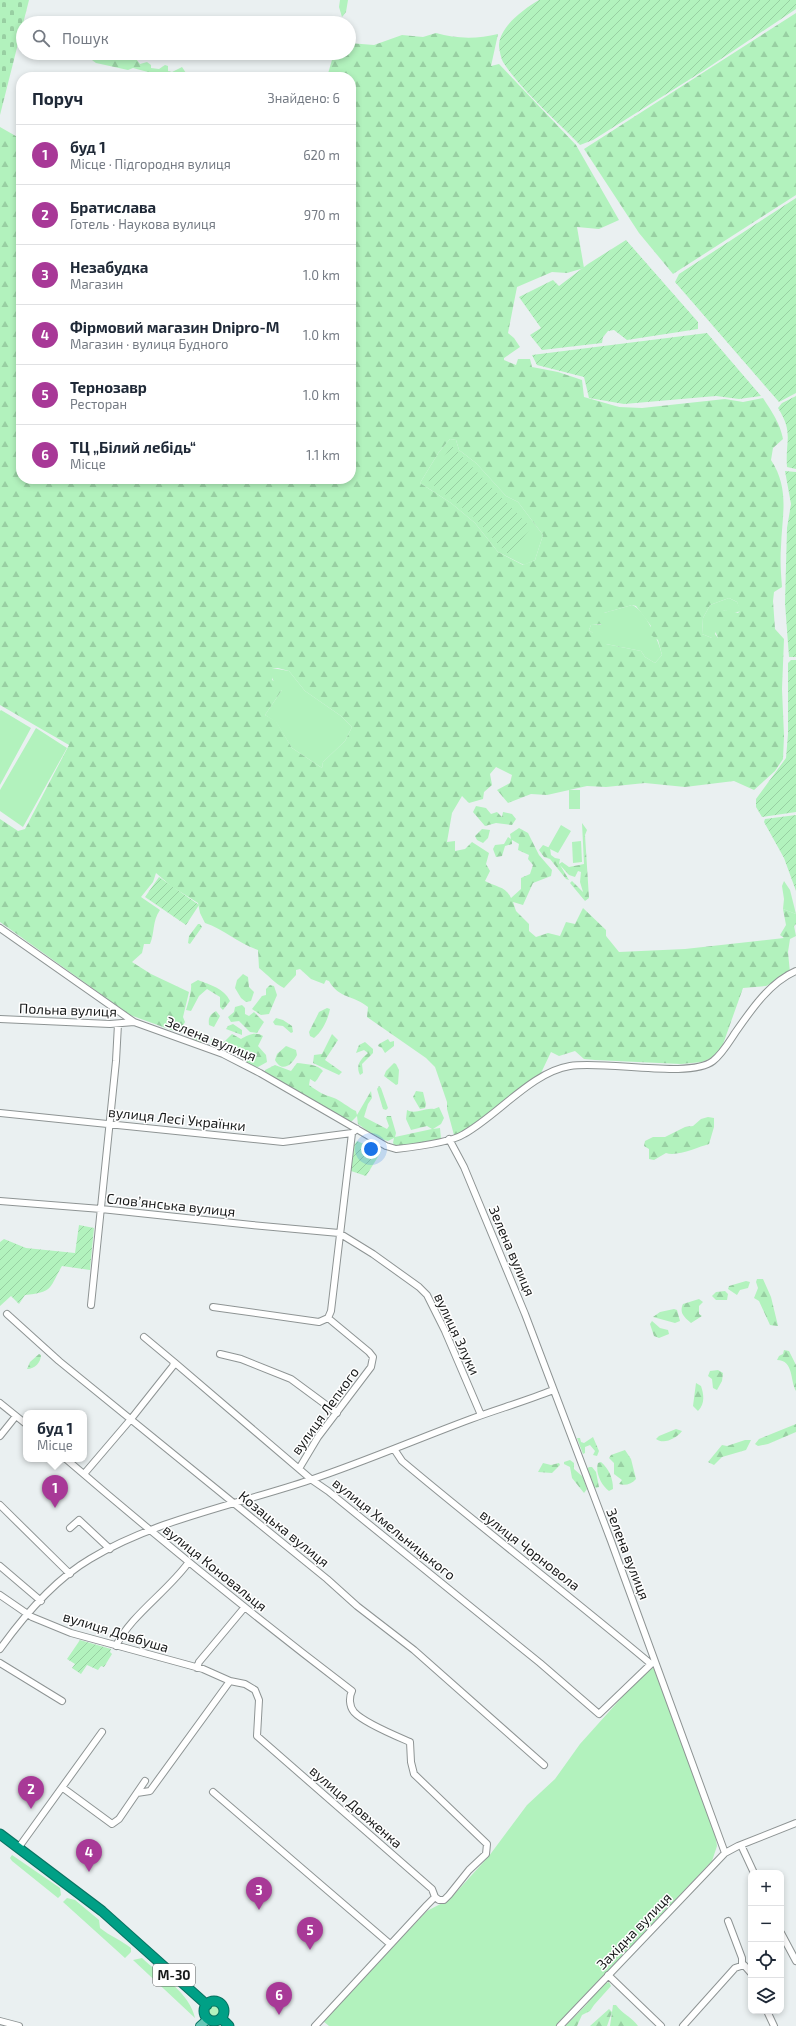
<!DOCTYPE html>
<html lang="uk">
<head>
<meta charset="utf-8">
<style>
	body { margin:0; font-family:"Exo 2",sans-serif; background:#f2f2f3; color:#1f2937 }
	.controls { position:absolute; right:12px; bottom:12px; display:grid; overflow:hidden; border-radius:8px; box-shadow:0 2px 6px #0003 }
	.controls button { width:36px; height:36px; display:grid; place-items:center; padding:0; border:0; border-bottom:1px solid #e0e1e3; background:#fff; color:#1f2937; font:20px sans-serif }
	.you { position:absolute; left:371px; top:1149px; width:14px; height:14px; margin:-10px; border:3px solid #fff; border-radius:50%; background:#1a73e8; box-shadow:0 0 0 6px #1a73e833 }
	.badge { display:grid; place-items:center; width:26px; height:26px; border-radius:50%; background:#a83997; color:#fff; font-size:13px; font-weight:700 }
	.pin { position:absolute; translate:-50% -33px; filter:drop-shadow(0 1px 2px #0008) }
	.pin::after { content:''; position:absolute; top:21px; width:14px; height:12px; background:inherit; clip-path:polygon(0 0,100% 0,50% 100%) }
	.popup { position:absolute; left:23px; top:1410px; width:64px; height:52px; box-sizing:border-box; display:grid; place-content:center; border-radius:8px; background:#fff; filter:drop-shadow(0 1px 3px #0005); font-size:13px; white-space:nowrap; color:#747a83 }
	.popup b { font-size:15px; color:#1f2937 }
	.popup::after { content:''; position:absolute; left:50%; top:100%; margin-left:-8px; border:8px solid transparent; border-top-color:#fff }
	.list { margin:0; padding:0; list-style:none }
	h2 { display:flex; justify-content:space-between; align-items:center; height:52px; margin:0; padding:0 16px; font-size:17px }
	h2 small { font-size:13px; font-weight:400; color:#747a83 }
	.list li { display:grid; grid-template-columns:26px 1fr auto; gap:12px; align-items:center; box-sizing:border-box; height:60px; padding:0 16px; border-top:1px solid #e0e1e3 }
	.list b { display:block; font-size:15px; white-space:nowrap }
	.list p { margin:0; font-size:13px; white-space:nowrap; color:#747a83 }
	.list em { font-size:13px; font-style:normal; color:#747a83 }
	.icon { flex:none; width:22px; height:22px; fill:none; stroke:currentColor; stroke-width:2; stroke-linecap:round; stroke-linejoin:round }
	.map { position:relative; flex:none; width:796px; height:2026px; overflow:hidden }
	.search { position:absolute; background:#fff; box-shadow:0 2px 6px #0003; left:16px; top:16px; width:340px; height:44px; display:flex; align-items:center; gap:10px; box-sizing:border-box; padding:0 14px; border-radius:22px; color:#747a83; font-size:15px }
	.panel { position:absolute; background:#fff; box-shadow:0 2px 6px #0003; left:16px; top:72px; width:340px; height:412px; border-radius:16px }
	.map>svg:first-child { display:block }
</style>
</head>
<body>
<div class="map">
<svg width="796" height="2026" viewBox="0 0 796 2026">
	<defs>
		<pattern id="forest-firs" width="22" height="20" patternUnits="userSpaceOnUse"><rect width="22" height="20" fill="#b2f2bd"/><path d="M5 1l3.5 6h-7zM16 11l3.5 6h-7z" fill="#98cfa2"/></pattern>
		<pattern id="cemetery-stones" width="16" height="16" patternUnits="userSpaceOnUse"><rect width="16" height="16" fill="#b2f2bd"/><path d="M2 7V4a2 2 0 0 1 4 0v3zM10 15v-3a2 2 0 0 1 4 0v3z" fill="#98cfa2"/></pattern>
		<pattern id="garden-furrows" width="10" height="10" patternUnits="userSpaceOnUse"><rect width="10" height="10" fill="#b2f2bd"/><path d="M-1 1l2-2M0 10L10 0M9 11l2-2" fill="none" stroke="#98cfa2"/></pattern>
	</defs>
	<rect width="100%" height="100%" fill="#eaf0f1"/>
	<!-- green -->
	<path fill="#b2f2bd" d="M450 439 456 440 459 450 476 463 506 496 518 502 543 535 535 560 524 565 498 552 475 523 451 503 420 483 439 452Z
		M729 598 737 602 741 611 734 613 724 610 715 634 718 638H712L702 634 703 618 710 605Z
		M632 605C645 610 659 641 662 655L655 663 645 657 641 651 606 644 589 630 591 625H601L604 613Z
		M272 668 289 671 305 691 341 716 352 727 345 741 323 762 322 768 292 748 276 722 265 715 282 690C274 683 270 679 272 668Z
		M1 710 31 728 0 785V711Z
		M36 728 67 748 23 827 0 811V790Z
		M569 790H580V809H569Z
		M561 825 571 831 558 853 548 848Z
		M581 841 582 862 573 863 572 842Z
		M784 881 790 890 796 914 783 909 784 899 782 886Z
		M650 1666 654 1669 715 1833 717 1846 712 1861 556 2026H329L323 2021 427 1911 450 1899 489 1856 527 1805 555 1779 580 1744Z
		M12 1855 60 1888 61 1895 58 1898 12 1861 10 1858Z
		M67 1898 75 1900 99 1920 100 1928C110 1936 121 1940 131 1948V1952L125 1958 63 1902Z
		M142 1958C160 1975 190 1993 195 2018L133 1960Z
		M208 2011a6 6 0 1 1 12 0a6 6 0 1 1-12 0Z"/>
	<!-- forest -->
	<path fill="url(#forest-firs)" fill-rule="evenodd" d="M340 0H348L346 12 342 17 339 7Z
		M796 13V195L673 274 639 233 584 149Z
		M436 33C456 39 478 39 498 34L491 66 499 64 576 145 619 220 599 229 577 227 584 268 567 273 552 272 517 287 508 333 514 338 520 347 504 358V360L516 365 518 359H530L532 367 558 372 582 380 584 397 619 407 642 408 725 399 743 402 763 398C772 412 780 423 783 439L773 448 771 460C790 489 782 515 781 547 780 560 781 574 782 587L774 592 773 601 775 629 784 639 782 689 784 736 783 759 775 771 754 790 734 781 685 787 645 783 606 787 587 786 547 795 531 794 508 803 497 790 510 783 512 775 496 767 490 774 492 785 484 792 483 799 469 803 462 796 452 813 447 842 455 841V851L465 849 472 842 489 853 486 864 490 871 485 881C495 887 506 886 511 898L521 889V878L530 874 533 865 528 859 529 855 518 850 519 844 512 840V844L505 846 502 856 496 857 493 849 495 845 504 844 508 837 511 839 510 834 519 828 528 833 539 855 552 870 551 876 533 883 523 905 513 902 516 911 529 924V931L536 937 548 933 560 936 566 922 575 924 583 908 606 930V936L619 952 685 949 784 938 780 935 786 925 783 909 796 914V924L794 926 796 936 790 939 788 952 790 973 766 986 743 988 722 1047 711 1058 702 1062 681 1064 595 1060 584 1059 575 1051 559 1056 551 1052 541 1073 463 1132 454 1135 447 1109V1102L435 1067 426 1058 367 1017 368 1007C354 995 339 999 329 981L326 980 324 984 311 979 300 969 296 970V975L284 988C274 983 268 975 259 968L258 950C239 944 224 929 205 923L200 913 198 903 171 886 156 873 153 882 141 897 160 910C152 921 155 933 150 944H144L142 953 132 962 151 974 189 992 183 1017 185 1022 182 1027H188L206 1034 208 1039 202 1044 180 1031 181 1029 177 1032 130 1015 0 922V819L18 831 25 829 69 745 0 705V127L21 139V479H351V77H327L334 53H349V43L374 45 402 35 423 37ZM450 439 456 440 459 450 476 463 506 496 518 502 543 535 535 560 523 565 498 552 475 523 451 503 420 483 439 452ZM729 598 737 602 740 611 738 613 725 610 718 612 713 626 718 638H712L702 634 703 618 710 605ZM632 605 636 606 651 626 648 633 658 640 662 655 655 663 645 657 641 651 606 644 605 635 598 631 593 633 589 630 591 625 606 624 604 613ZM272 668H278L289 671 305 691 341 716 352 727 345 741 323 762 322 768 292 748 276 721 265 715 282 690V685L272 680Z
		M120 53 127 54 130 58 136 59 140 64 147 62 151 65V68L159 69 165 65 168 66V71L172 72 182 67 186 73 197 77 159 75 133 68 128 70 96 63 92 60 96 54Z
		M476 806 486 808 491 814 497 812 502 817 503 812 512 814 516 819 512 825 496 823 485 826 473 812Z
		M582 823 587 830 585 835 589 898 585 901 570 883 572 881 583 892 580 882 581 872 578 871 575 877 569 875 560 865 569 880 566 879 550 859 544 857 539 850 543 845 550 848 551 855 555 858 560 859 559 864 562 862 569 867 584 864Z
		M482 829 490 830 488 838 483 843 477 840 475 836Z
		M198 924H200L202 927 190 944 188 943 189 936Z
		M243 974 248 977 249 987 254 992 251 1001 246 1002 241 998 235 988 237 980Z
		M198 980C210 985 224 988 230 1001L223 1010 220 1007V997L207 989 199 996 191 1011 186 1010C188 1004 192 990 191 984Z
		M270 985 274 986 277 995 269 1014 261 1015 252 1009 262 996 266 995V989Z
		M242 1005 245 1008V1014L249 1016 254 1012 264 1022 257 1033 250 1032 239 1021 231 1022 228 1017 234 1012 235 1007Z
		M327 1008 330 1009C328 1019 323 1031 314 1038L310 1036 309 1032 319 1012Z
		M216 1011 220 1016 214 1027 209 1025C208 1017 210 1015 216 1011Z
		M276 1018 283 1020 292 1026 293 1032 291 1033 283 1026 275 1025 273 1022Z
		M233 1024 242 1030V1035L226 1029 228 1026Z
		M232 1034 241 1039C247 1035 256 1031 263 1036L258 1046 266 1055 267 1062 258 1067C246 1065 243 1060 236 1050L225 1051 219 1046 211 1043V1039L216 1038 224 1042Z
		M332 1034 338 1040 325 1060 342 1072 339 1075 313 1063 314 1055 322 1054Z
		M388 1039 390 1042 394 1041V1046L385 1053 382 1048 378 1046 379 1044Z
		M365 1042 373 1049V1053L362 1064 363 1073 360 1075C355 1065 361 1059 368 1053L364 1050 356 1053 359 1045Z
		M286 1046 296 1050 297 1055C292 1065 282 1073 275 1060L277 1054Z
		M297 1063C305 1064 318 1064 323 1071 319 1075 319 1078 315 1082L310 1079 309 1085C320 1093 322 1094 334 1098 340 1100 349 1108 356 1111L357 1115 371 1091 372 1098 368 1104 364 1117 387 1129 389 1126 386 1118 387 1116H391L396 1133 395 1137 432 1129 427 1126 411 1130 406 1119 407 1110C416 1115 425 1107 434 1109L439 1107 444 1118 441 1124 433 1129 440 1128 441 1139 396 1147 393 1143 394 1138 388 1141C379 1139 366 1130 358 1124L357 1116 350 1123 265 1072V1070L275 1065 291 1071Z
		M394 1063 396 1064 399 1070 398 1084 396 1085 384 1076 386 1071Z
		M379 1086 381 1088 388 1108 386 1110 383 1109 377 1089Z
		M416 1091 423 1092 426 1104 425 1108 420 1109 413 1097Z
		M708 1117 714 1118V1127L709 1144C698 1147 677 1157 666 1153L654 1160 649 1159V1149L644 1146 645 1141 653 1137H665L685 1127 693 1126 701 1119Z
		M757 1279H763L771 1297 778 1326 770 1325 759 1301 754 1298 758 1288 756 1282Z
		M746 1281 750 1282 748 1288 740 1290 737 1295 728 1289 729 1286Z
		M725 1291 728 1294 727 1300H716L712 1296 716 1292Z
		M699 1299 703 1302 699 1306V1314L702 1316 691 1323C684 1317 679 1313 683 1304Z
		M674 1309 677 1310 680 1321 675 1323 653 1317 660 1312Z
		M652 1321 660 1328 668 1330 669 1334 659 1338 654 1336 650 1324Z
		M784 1350 789 1351 796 1365V1391C790 1381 794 1360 777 1360L779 1356 783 1354Z
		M39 1354 41 1355C41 1362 35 1369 27 1369L30 1362Z
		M718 1370 723 1373 722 1381 717 1390 713 1388 712 1379 708 1376 710 1371Z
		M696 1383 701 1386C704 1395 705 1404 698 1411L693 1406Z
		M796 1424V1432L768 1444 758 1446 755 1444 759 1439Z
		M676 1429 682 1431C677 1438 664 1445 656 1439L659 1436Z
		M593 1437 599 1451 597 1456 593 1455 595 1451 590 1445 585 1447V1453L583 1454 577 1438H580L581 1442 584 1443Z
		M745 1440H751L746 1450 722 1457 714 1465 708 1462 722 1445 727 1446Z
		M625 1450 631 1459 636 1479C632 1484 625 1486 619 1484L622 1480 614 1474V1463L609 1458 611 1455Z
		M570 1460 574 1463V1469L583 1477 587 1489 584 1493 572 1478 570 1467 564 1464V1462Z
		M601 1462C609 1469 613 1478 613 1489L609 1491C601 1485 595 1472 598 1463Z
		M543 1463 551 1465 559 1463 560 1465 552 1473 538 1472Z
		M589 1467H592L596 1472 599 1487 596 1488 588 1480 587 1469Z
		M609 1982 611 1986 594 2005 590 2011 582 2015 577 2026H565L586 2005 601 1985Z
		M613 2005H616C622 2014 632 2017 638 2026H610Z
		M609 2009 612 2012 607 2026H590Z"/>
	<!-- cemetery -->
	<path fill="url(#cemetery-stones)" d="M0 0H29L0 115Z"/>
	<!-- garden -->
	<path fill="url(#garden-furrows)" d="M539 0H796V9L703 71 593 140 580 145C557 121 521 90 503 62 501 58 499 49 499 45 500 26 524 9 539 0Z
		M796 198V393L779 402 675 282 679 274Z
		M626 240 698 322V329L627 340 614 330 608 331 603 337 602 343 542 350 530 335 541 328 519 297 553 280 559 286 588 264Z
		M707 333 761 396 739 399 716 396 624 404 589 398 584 377 537 365 532 355Z
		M796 396V469L787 467C785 441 794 433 778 408L782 403Z
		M452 446 531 528 509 554 504 551 474 517 427 480Z
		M785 471 796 472V657H789L785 603 787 528 791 504Z
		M791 660H796V812L762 817 756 807V799L786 758 788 734V663Z
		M796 815V891L784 858 764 822 765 819Z
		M159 877 199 905 186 925 145 897Z
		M357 1141 381 1152 366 1176 351 1171 354 1145Z
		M79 1225 94 1228 90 1270 62 1266C49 1288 54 1292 25 1295L19 1304 11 1296 0 1306V1242L4 1239 26 1248 75 1253Z
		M80 1640 111 1649 110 1652 112 1654 104 1667 101 1666 98 1670 87 1665 81 1674 72 1668 75 1664 67 1659Z"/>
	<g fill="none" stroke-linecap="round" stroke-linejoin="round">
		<!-- minor casing -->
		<g stroke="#8e9494" stroke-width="8">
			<path id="minor" d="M0 928 134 1022 223 1054 260 1073 386 1146 396 1149C414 1147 450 1143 464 1134 498 1115 532 1072 570 1066 604 1060 690 1079 713 1061 722 1054 729 1042 735 1033 751 1010 770 982 796 971
				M0 1019 110 1024 134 1022
				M0 1113 283 1142 352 1133 357 1129
				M449 1139 464 1167 525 1314 611 1541 725 1853
				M0 1201 101 1209 252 1225 339 1233 373 1254 419 1287 427 1295 445 1331 481 1415
				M91 1305 116 1061 118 1024
				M213 1307 319 1322 328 1318
				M7 1314 59 1361 327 1579 357 1606 414 1650 544 1765
				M328 1318 331 1311 352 1133
				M220 1354 241 1359 291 1379 337 1413
				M174 1362 312 1480 328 1491 540 1663 599 1714 651 1664
				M0 1403 26 1424
				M0 1436 16 1416
				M394 1449 402 1461C484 1530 569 1595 651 1664L654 1663
				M66 1459C159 1539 254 1616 352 1691 349 1697 349 1706 354 1712 364 1723 396 1736 410 1742L411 1762 414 1774 487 1844 486 1854 469 1870 449 1895 444 1900H439L435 1897 427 1905 315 2026
				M300 1467 318 1437 371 1367 373 1357 369 1352 328 1318
				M84 1474 131 1419 173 1366 174 1362 144 1337
				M0 1505 70 1574
				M70 1528 79 1520 110 1549
				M0 1566 41 1601
				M0 1595 32 1617 71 1633 203 1669 230 1681 245 1684 255 1690 259 1700 257 1736 432 1889 435 1897
				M116 1646C130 1616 168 1591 188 1563
				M0 1649C23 1617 56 1579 90 1559 154 1520 239 1504 310 1480 364 1462 417 1439 471 1419 498 1409 526 1401 553 1390
				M0 1663 62 1701
				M197 1668 199 1662 244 1608
				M63 1788 112 1824 119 1819 145 1781
				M213 1792 390 1944
				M137 1793 150 1791 230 1681
				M741 1845 754 1873
				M19 1847 102 1732
				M728 1921 742 1958V1965
				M781 1933 796 1961
				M608 1975 661 2026
				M767 2011 774 2026
				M0 2021 19 2026
				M560 2026 725 1853 738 1846 796 1823
				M683 2026 735 1968 744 1965 751 1973"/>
		</g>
		<!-- major casing -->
		<g stroke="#087160" stroke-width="10">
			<path id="major" d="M200 2026 208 2019"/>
		</g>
		<!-- highway casing -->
		<g stroke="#087160" stroke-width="11">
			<path id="highway" d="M0 1834 102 1911 207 2005
				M204 2011a10 10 0 1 1 20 0a10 10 0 1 1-20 0Z
				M221 2018 229 2026"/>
		</g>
		<!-- minor -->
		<use href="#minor" stroke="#fff" stroke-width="6"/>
		<!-- major -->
		<use href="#major" stroke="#66c6b6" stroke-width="8"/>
		<!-- highway -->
		<use href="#highway" stroke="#00a086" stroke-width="9"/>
	</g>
	<g text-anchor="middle" stroke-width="3" stroke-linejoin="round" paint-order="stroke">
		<!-- shield labels -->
		<rect fill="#fff" stroke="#5d5f5f" stroke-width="1" x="153" y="1964" width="42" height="22" rx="3"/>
		<g font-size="13" font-weight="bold" fill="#181a1a">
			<text x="174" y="1980">М-30</text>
		</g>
		<!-- street labels -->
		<g font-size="14" fill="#181a1a" stroke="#fff">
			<text transform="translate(68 1010) rotate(2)" y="5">Польна вулиця</text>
			<text transform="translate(211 1039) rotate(22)" y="5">Зелена вулиця</text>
			<text transform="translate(177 1119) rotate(6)" y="5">вулиця Лесі Українки</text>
			<text transform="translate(171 1205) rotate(6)" y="5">Словʼянська вулиця</text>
			<text transform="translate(512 1251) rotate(67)" y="5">Зелена вулиця</text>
			<text transform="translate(457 1334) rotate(65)" y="5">вулиця Злуки</text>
			<text transform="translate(325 1411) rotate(-54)" y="5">вулиця Лепкого</text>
			<text transform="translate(284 1529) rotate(39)" y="5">Козацька вулиця</text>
			<text transform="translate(394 1529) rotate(39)" y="5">вулиця Хмельницького</text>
			<text transform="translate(530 1550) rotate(38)" y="5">вулиця Чорновола</text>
			<text transform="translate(628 1554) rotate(69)" y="5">Зелена вулиця</text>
			<text transform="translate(215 1568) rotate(39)" y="5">вулиця Коновальця</text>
			<text transform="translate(116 1632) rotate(17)" y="5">вулиця Довбуша</text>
			<text transform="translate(356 1807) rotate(41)" y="5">вулиця Довженка</text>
			<text transform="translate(634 1931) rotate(-46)" y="5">Західна вулиця</text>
		</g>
	</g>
</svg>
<div class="controls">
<button>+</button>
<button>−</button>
<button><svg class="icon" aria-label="locate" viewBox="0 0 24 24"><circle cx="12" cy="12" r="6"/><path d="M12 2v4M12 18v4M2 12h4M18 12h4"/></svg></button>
<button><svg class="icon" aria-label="layers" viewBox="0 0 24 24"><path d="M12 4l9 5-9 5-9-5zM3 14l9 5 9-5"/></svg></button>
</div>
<div class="you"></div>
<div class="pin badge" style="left:55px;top:1508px">1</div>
<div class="popup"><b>буд 1</b>Місце</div>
<div class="pin badge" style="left:31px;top:1809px">2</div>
<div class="pin badge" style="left:259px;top:1910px">3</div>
<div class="pin badge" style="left:89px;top:1872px">4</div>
<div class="pin badge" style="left:310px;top:1950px">5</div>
<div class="pin badge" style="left:279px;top:2015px">6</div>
<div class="search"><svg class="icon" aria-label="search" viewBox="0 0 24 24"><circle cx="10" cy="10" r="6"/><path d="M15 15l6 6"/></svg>Пошук</div>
<section class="panel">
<h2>Поруч<small>Знайдено: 6</small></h2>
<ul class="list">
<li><span class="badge">1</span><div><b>буд 1</b><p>Місце · Підгородня вулиця</p></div><em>620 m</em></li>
<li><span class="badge">2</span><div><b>Братислава</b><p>Готель · Наукова вулиця</p></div><em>970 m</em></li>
<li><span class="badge">3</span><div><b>Незабудка</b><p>Магазин</p></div><em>1.0 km</em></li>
<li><span class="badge">4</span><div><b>Фірмовий магазин Dnipro-M</b><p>Магазин · вулиця Будного</p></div><em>1.0 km</em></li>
<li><span class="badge">5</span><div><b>Тернозавр</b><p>Ресторан</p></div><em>1.0 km</em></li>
<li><span class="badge">6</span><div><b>ТЦ „Білий лебідь“</b><p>Місце</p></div><em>1.1 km</em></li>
</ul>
</section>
</div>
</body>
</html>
